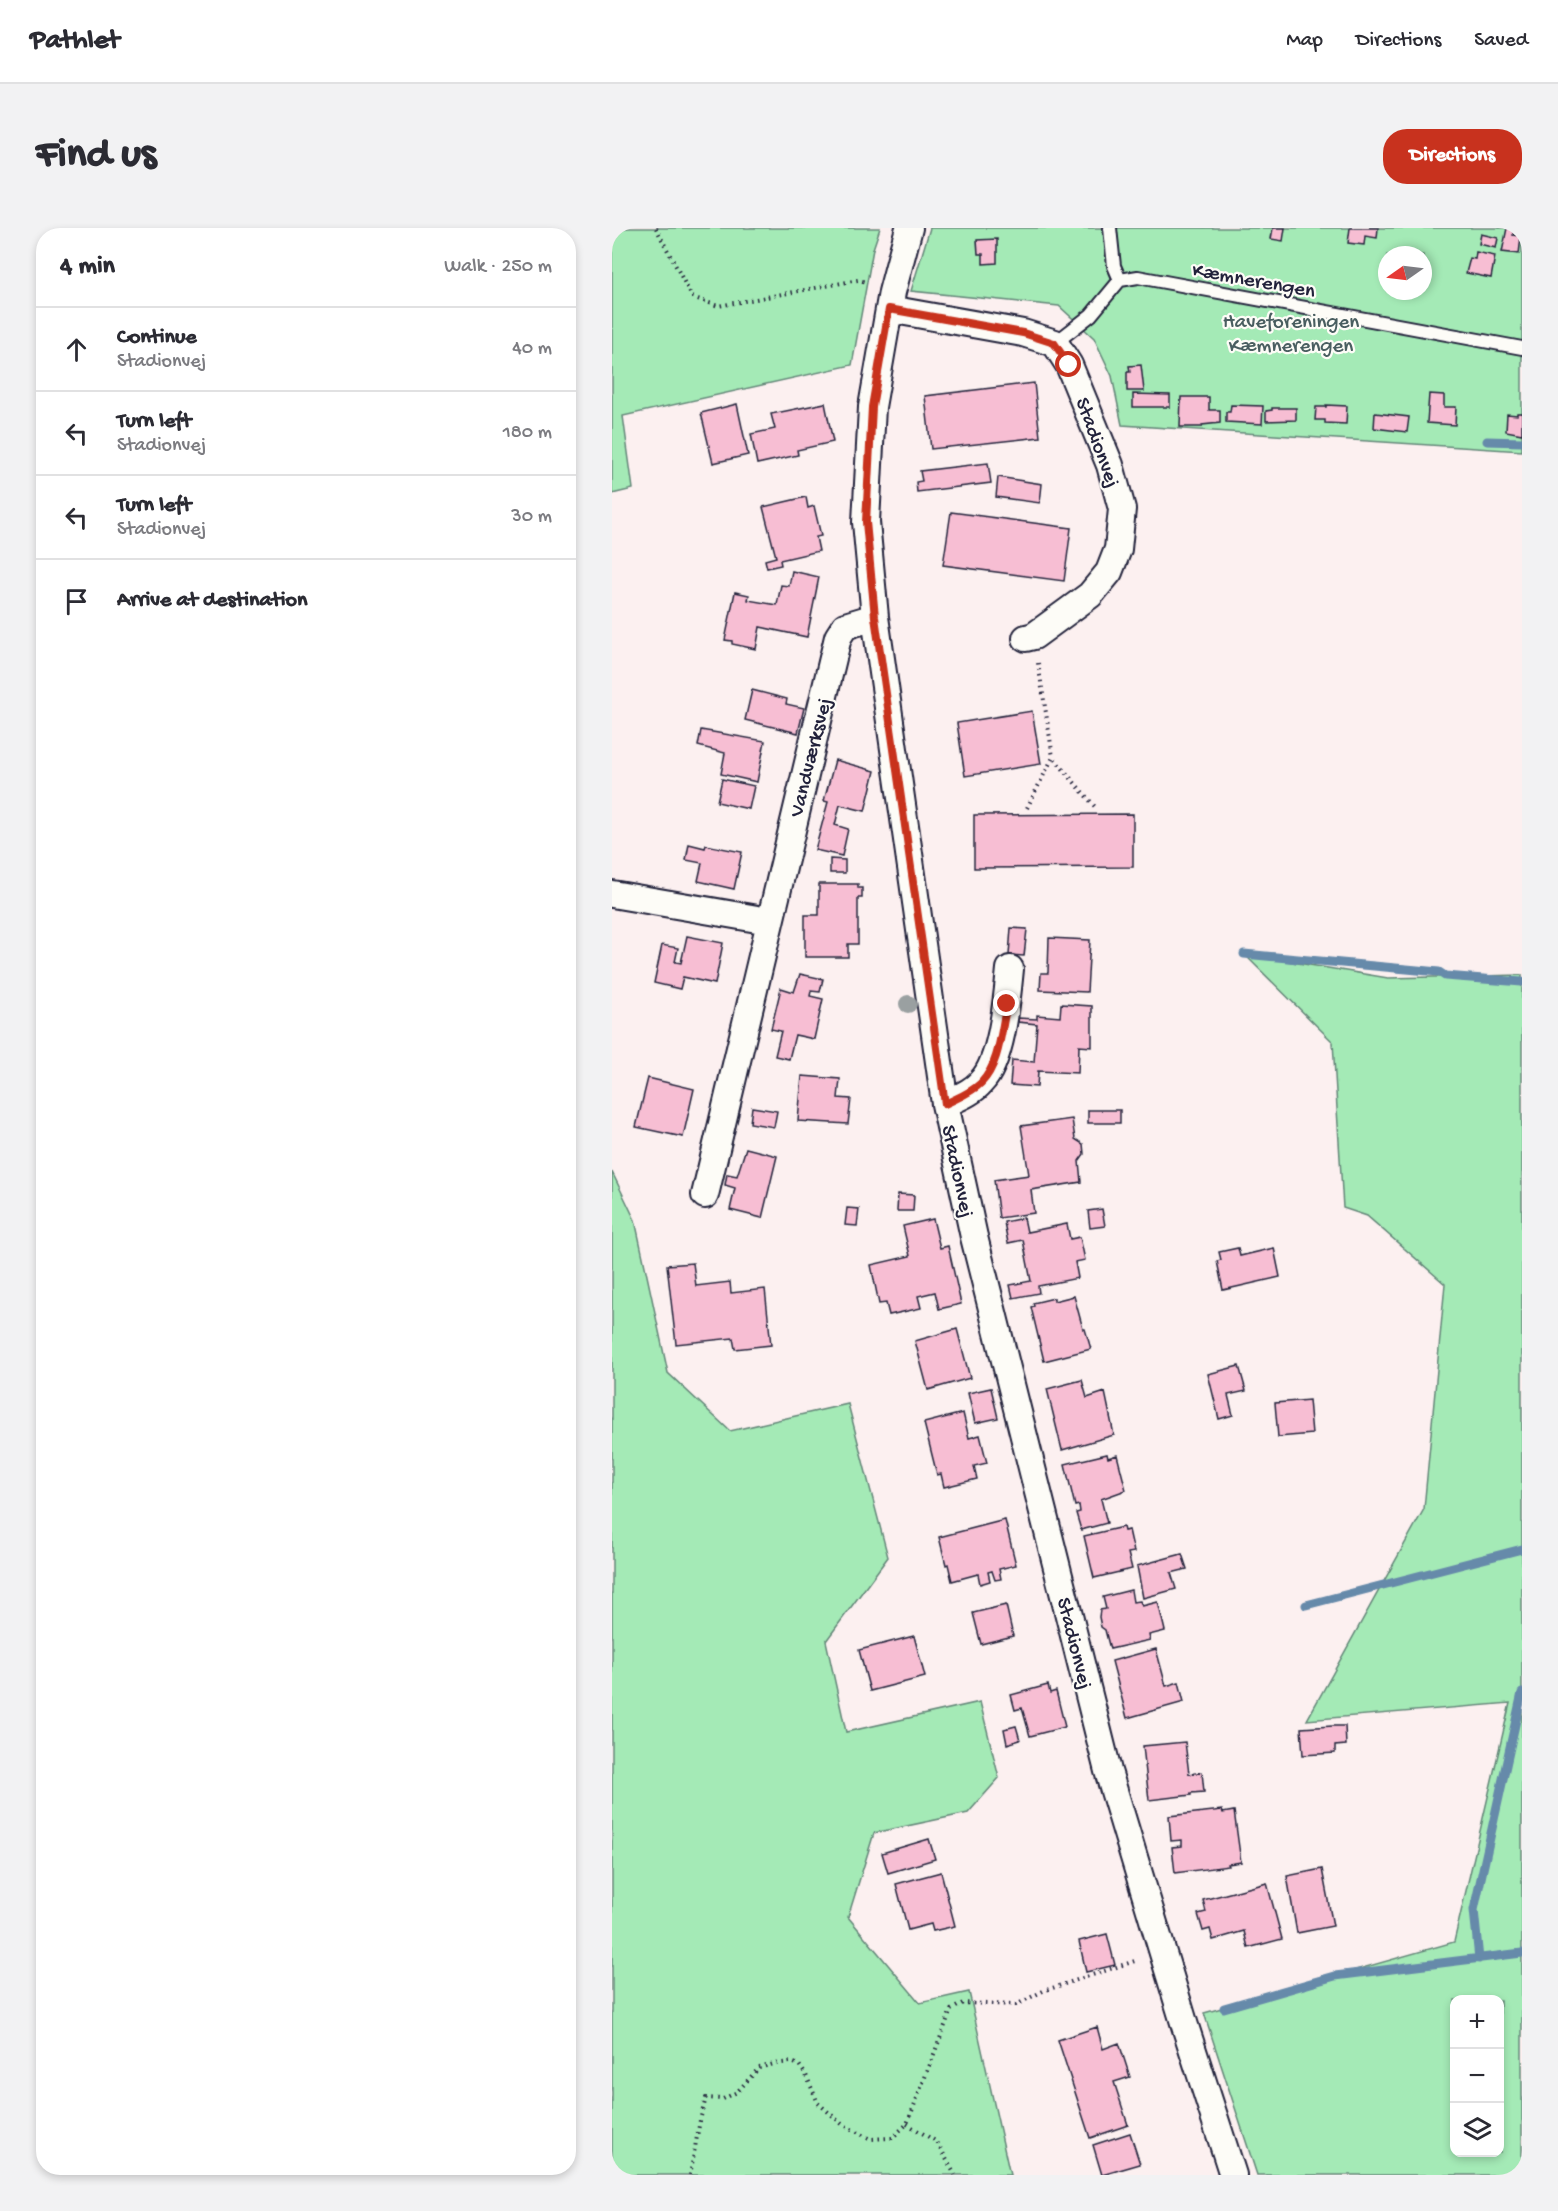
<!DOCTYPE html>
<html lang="en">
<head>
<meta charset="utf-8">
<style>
	body { margin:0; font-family:"Gochi Hand",sans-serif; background:#f2f2f3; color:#2b2b33 }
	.controls { position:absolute; right:18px; bottom:18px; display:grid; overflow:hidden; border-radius:12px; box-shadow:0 3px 9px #0003 }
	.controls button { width:54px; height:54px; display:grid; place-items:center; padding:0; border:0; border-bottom:2px solid #e1e1e2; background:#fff; color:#2b2b33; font:30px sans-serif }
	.compass { position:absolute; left:766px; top:18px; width:54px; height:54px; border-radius:50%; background:#fff; box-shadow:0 3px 9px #0003; rotate:256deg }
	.stop { position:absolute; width:18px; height:18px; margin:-14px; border:4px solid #c8321e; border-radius:50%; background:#fff }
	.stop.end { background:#c8321e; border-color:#fff; box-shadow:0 2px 6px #0008 }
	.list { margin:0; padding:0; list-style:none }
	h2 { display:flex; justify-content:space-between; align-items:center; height:78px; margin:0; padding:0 24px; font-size:26px }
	h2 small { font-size:20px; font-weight:400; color:#7c7c81 }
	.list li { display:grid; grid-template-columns:39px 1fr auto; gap:18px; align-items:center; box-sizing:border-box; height:84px; padding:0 24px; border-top:2px solid #e1e1e2 }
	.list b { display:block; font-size:22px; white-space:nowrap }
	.list p { margin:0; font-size:20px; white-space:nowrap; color:#7c7c81 }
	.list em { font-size:20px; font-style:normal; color:#7c7c81 }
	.icon { flex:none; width:33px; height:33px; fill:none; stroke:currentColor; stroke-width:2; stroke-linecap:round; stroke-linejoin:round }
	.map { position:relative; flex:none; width:910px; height:1947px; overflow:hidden; border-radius:24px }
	header { display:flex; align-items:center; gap:36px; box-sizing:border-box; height:84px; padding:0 30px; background:#fff; border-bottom:2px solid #e1e1e2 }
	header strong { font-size:28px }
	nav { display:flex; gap:33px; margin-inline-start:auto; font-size:21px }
	.intro { display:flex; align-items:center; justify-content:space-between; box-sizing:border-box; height:144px; padding:0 36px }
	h1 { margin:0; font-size:42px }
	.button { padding:15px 27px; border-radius:24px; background:#c8321e; color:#fff; font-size:21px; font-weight:700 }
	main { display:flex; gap:36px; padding:0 36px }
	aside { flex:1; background:#fff; border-radius:24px; box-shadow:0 3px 9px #0003 }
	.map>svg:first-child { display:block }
</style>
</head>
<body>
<header>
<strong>Pathlet</strong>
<nav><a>Map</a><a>Directions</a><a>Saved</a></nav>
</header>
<div class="intro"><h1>Find us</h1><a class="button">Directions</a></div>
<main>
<aside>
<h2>4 min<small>Walk · 250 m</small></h2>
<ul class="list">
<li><svg class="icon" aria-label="ahead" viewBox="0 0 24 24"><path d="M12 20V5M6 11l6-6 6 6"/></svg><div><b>Continue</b><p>Stadionvej</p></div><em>40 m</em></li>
<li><svg class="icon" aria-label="left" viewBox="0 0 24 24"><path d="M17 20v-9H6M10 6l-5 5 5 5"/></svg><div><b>Turn left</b><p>Stadionvej</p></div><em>180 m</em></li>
<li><svg class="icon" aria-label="left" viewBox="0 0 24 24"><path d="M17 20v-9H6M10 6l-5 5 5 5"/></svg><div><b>Turn left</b><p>Stadionvej</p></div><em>30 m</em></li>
<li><svg class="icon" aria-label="arrive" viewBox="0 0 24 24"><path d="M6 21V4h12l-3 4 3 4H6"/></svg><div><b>Arrive at destination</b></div></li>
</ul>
</aside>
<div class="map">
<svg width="910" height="1947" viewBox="0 0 910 1947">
	<rect width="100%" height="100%" fill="#fcf0f0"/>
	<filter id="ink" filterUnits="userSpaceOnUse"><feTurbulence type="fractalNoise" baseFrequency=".0167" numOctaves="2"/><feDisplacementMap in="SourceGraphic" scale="12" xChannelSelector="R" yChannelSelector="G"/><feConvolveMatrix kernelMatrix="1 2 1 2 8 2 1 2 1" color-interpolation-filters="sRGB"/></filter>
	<g filter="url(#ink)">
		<!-- green -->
		<path fill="#a4eab6" stroke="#638678" stroke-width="1.5" fill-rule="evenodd" d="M0 0H268L261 21 240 137 11 188 21 261 0 266Z
			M318 0H910V223L510 197 500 148 482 110 447 78 299 63ZM775 27H811V63H775Z
			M632 726 776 750 910 747V1947H645L592 1785 842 1714 898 1475 695 1492 812 1281 833 1056 755 988 731 980 721 814ZM843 1772H888V1924H843Z
			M0 944 23 992 56 1145 118 1203 236 1176 276 1329 214 1413 234 1504 368 1474 387 1550 356 1585 262 1605 236 1689 308 1775 357 1764 398 1947H0Z"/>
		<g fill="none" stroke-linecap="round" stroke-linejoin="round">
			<!-- stream -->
			<path stroke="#668aaa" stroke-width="9" d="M875 213 910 214
				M632 726 827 744 833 748 910 754
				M694 1377 910 1321
				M867 1731 862 1682 910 1465
				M612 1780 723 1748 910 1725"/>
		</g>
		<!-- building -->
		<path fill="#f7bed3" stroke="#22223b" stroke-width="1.5" d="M661 0H673L671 13 659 11Z
			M738 0H766L765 10 753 8 752 17 736 15Z
			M895 0 902 1 901 7 909 8 907 26 890 24Z
			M869 6 886 10 884 20 867 16Z
			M385 11V35L371 36V26H366L365 12Z
			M864 24 883 28 879 50 854 45 858 30 863 31Z
			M529 137 532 163H515V144H518L517 138Z
			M422 155 428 209 319 221 313 168Z
			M521 166 558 167V179H521Z
			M817 166 832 167V179H844L843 197 815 195Z
			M569 169H597V182H608V195L590 197V199H568Z
			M213 175 221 214 185 222 186 227 145 236 139 206 163 201 159 186Z
			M125 176 136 227 101 235 89 185Z
			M619 177 651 178 650 196 614 194V184H618Z
			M714 177 735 178 734 196 713 195V192H703L704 179H714Z
			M660 180H684V192L654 193V183L660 182Z
			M763 185 797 189 795 204 762 200Z
			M905 185H910V206L894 203 895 186 905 187Z
			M376 235 379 255 305 264 304 254 310 253 308 243Z
			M386 249 430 256 428 275 384 269Z
			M194 269 196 280 202 278 209 308 204 309 207 323 168 332 169 337 155 340 153 332 164 329 151 279Z
			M339 284 459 300 452 353 331 337Z
			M180 343 207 349 195 409 148 399 144 421 120 416V413L113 412 123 364 137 367 136 372 165 377 169 357 177 358Z
			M140 462 175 471 174 476 192 480 186 505 133 492Z
			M420 483 429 536 353 548 345 495Z
			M89 502 153 513 145 554 109 546 113 525 86 518Z
			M223 532 263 543 253 583 228 577 223 597 236 601 230 628 203 622 216 574 212 573Z
			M110 551 142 558 137 581 105 574Z
			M521 586V639L362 640V587Z
			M77 616 93 620 94 617 130 624 122 661 86 653 90 635 74 632Z
			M218 631 233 632V645H218Z
			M207 656H246V660H250V670H246V716H236V729H193V687H207Z
			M399 700 415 701 412 728 397 727Z
			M75 708 111 715 103 756 71 749 68 761 42 755 50 717 66 720 63 734 69 735Z
			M437 710 478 712 475 764 428 762 429 745H436Z
			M188 746 211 751 208 764 199 763 198 768 211 771 202 811 183 807 177 831 163 828 169 803 159 801 169 760 182 764Z
			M449 776 480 778V819L467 818 466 845 426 843 425 859 398 857 400 832 422 834 425 796 406 794V790L425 791V787L448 789Z
			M190 848 228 851 226 870 239 871 236 896 186 893Z
			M36 850 82 861 71 909 24 899Z
			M140 879 165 883 162 899 138 895Z
			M476 882H508V895H476Z
			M460 891 463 911 471 916 472 926 467 933 469 954 419 962 422 985 387 990 382 952 417 947 409 898Z
			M134 920 165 928 150 990 118 982 123 960 113 957 115 946 125 948Z
			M286 966 302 967 301 983H285Z
			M235 980 247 981 245 998 233 997Z
			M490 981 493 998 478 1000 476 983Z
			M412 990 415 1004 455 996 458 1011 468 1009 473 1032 463 1034 466 1050 426 1058 427 1065 401 1070 398 1057 419 1053 411 1012 396 1015 392 994Z
			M321 991 328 1020 336 1018 349 1076 327 1081 323 1064 306 1068 309 1080 277 1087 274 1075 267 1076 259 1037 298 1028 291 998Z
			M626 1020 628 1028 662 1020 668 1049 611 1062 605 1033 609 1032 607 1024Z
			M81 1035 84 1058 118 1054 119 1065 153 1061 159 1117 123 1121 121 1110 64 1116 55 1037Z
			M462 1068 471 1101H473L479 1121 432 1133 419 1079 422 1078 421 1075 442 1070V1073Z
			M345 1101 358 1150 316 1162 303 1113Z
			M627 1138 634 1163 616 1167 621 1187 607 1191 596 1146Z
			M470 1152 475 1170 493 1164 502 1207 450 1222 435 1161Z
			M379 1160 386 1190 363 1195 356 1165Z
			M697 1172 700 1206 666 1209 663 1175Z
			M351 1185 357 1210 368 1207 375 1235 362 1238 365 1251 332 1259 329 1246 325 1247 312 1195Z
			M495 1226 496 1230 505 1227 514 1262 489 1271 495 1295 469 1302 464 1285 468 1284 467 1277 463 1278 453 1236Z
			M393 1292 404 1337 387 1341 389 1351 383 1352 380 1343 376 1344 378 1353 368 1356 366 1346 340 1353 336 1336 334 1337 327 1309Z
			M511 1299 512 1303 517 1302 522 1324 516 1325 520 1341 482 1350 472 1308Z
			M570 1326 575 1341 559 1345 564 1361 531 1370 525 1338Z
			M519 1362 521 1374 528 1373 530 1378 546 1374 553 1403 537 1407 538 1412 498 1421 493 1402 489 1399 487 1389 488 1382 494 1381 491 1369Z
			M394 1377 401 1408 369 1416 361 1385Z
			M302 1408 313 1449 258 1463 247 1422Z
			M544 1421 554 1458 567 1454 572 1474 515 1490 500 1433Z
			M436 1457 438 1465 444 1463 453 1499 418 1508 410 1480 403 1482 399 1467Z
			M404 1498 408 1512 395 1516 392 1501Z
			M721 1498H733L734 1517 723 1518V1525L691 1527 689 1500Z
			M573 1514 577 1546 590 1544 592 1564 579 1565V1567L537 1572 531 1518Z
			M610 1582 611 1585 622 1583 629 1634 616 1636 617 1638 563 1645 560 1619 570 1618V1612L559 1613 557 1588Z
			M317 1611 323 1631 276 1645 270 1625Z
			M710 1641 721 1698 685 1705 675 1648Z
			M329 1644 343 1698 321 1703 319 1696 296 1702 284 1656Z
			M655 1655 670 1711 636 1720 632 1703 601 1712 598 1701 591 1703 586 1686 594 1684 591 1672Z
			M495 1706 503 1737 474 1744 467 1713Z
			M485 1799 491 1821 507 1815 518 1849 502 1854 516 1897 478 1910 446 1812Z
			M518 1905 528 1936 490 1947 481 1917Z"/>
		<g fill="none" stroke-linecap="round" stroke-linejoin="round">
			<!-- service casing -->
			<g stroke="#22223b" stroke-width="16">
				<path id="service" d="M498 0 502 38 508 52
					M443 115 479 87 508 52 526 49 910 120"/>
			</g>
			<!-- minor casing -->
			<g stroke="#22223b" stroke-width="30">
				<path id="minor" d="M297 0 280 64 260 179 254 294 263 389 333 876 362 1009 496 1543 573 1798 621 1947
					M277 81 411 105 443 115 457 137 498 237 510 281 506 321 497 344 478 367 422 408 414 410
					M0 666 157 693
					M333 876C345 870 360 865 369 854 390 833 395 771 398 741
					M93 967 226 409 233 398 263 389"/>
			</g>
			<!-- path -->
			<path stroke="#22223b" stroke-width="4" stroke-dasharray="1.5 4.5" stroke-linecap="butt" d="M44 0 80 69 106 78 246 52 254 54
				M426 435 441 529
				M415 580 441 529 484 580
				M295 1896 325 1914 343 1947
				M78 1947 88 1892 94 1870 111 1871 125 1864 147 1840 162 1836 179 1834 187 1837 194 1847 206 1875 230 1896 258 1911 280 1910 295 1896 339 1782 351 1775 404 1777 431 1763 526 1732"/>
			<!-- service -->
			<use href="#service" stroke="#fdfcf7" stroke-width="12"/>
			<!-- minor -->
			<use href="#minor" stroke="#fdfcf7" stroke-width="26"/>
		</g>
		<!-- trees -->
		<circle fill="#9aa0a1" cx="296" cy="776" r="9"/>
	</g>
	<g fill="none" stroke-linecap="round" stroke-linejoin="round" filter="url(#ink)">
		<!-- route -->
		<path stroke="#c8321e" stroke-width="8" d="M395 776C389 801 388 836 369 855 359 865 345 870 333 876L263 389 254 294 260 179 277 81 411 105 442 115 457 137"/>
	</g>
	<g text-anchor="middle" stroke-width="4.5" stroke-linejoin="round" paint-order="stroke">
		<!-- street labels -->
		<g font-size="21" fill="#22223b" stroke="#fdfcf7">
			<text transform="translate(642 51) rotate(10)" y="7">Kæmnerengen</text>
			<text transform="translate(487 214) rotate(70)" y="7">Stadionvej</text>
			<text transform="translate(197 529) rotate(-76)" y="7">Vandværksvej</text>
			<text transform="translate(347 943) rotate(78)" y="7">Stadionvej</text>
			<text transform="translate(464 1415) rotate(76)" y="7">Stadionvej</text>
		</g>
		<!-- park labels -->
		<g font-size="21" fill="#495e60" stroke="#fdfcf7">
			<text x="679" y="99">Haveforeningen<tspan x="679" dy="24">Kæmnerengen</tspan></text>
		</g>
	</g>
</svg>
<div class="controls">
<button>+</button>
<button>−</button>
<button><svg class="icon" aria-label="layers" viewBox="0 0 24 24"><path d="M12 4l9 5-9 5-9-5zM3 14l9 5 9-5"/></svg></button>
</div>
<svg class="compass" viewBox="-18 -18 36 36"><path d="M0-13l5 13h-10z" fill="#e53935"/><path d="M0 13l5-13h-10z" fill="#7c7c81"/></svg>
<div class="stop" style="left:457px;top:137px"></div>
<div class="stop end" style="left:395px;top:776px"></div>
</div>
</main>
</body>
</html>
